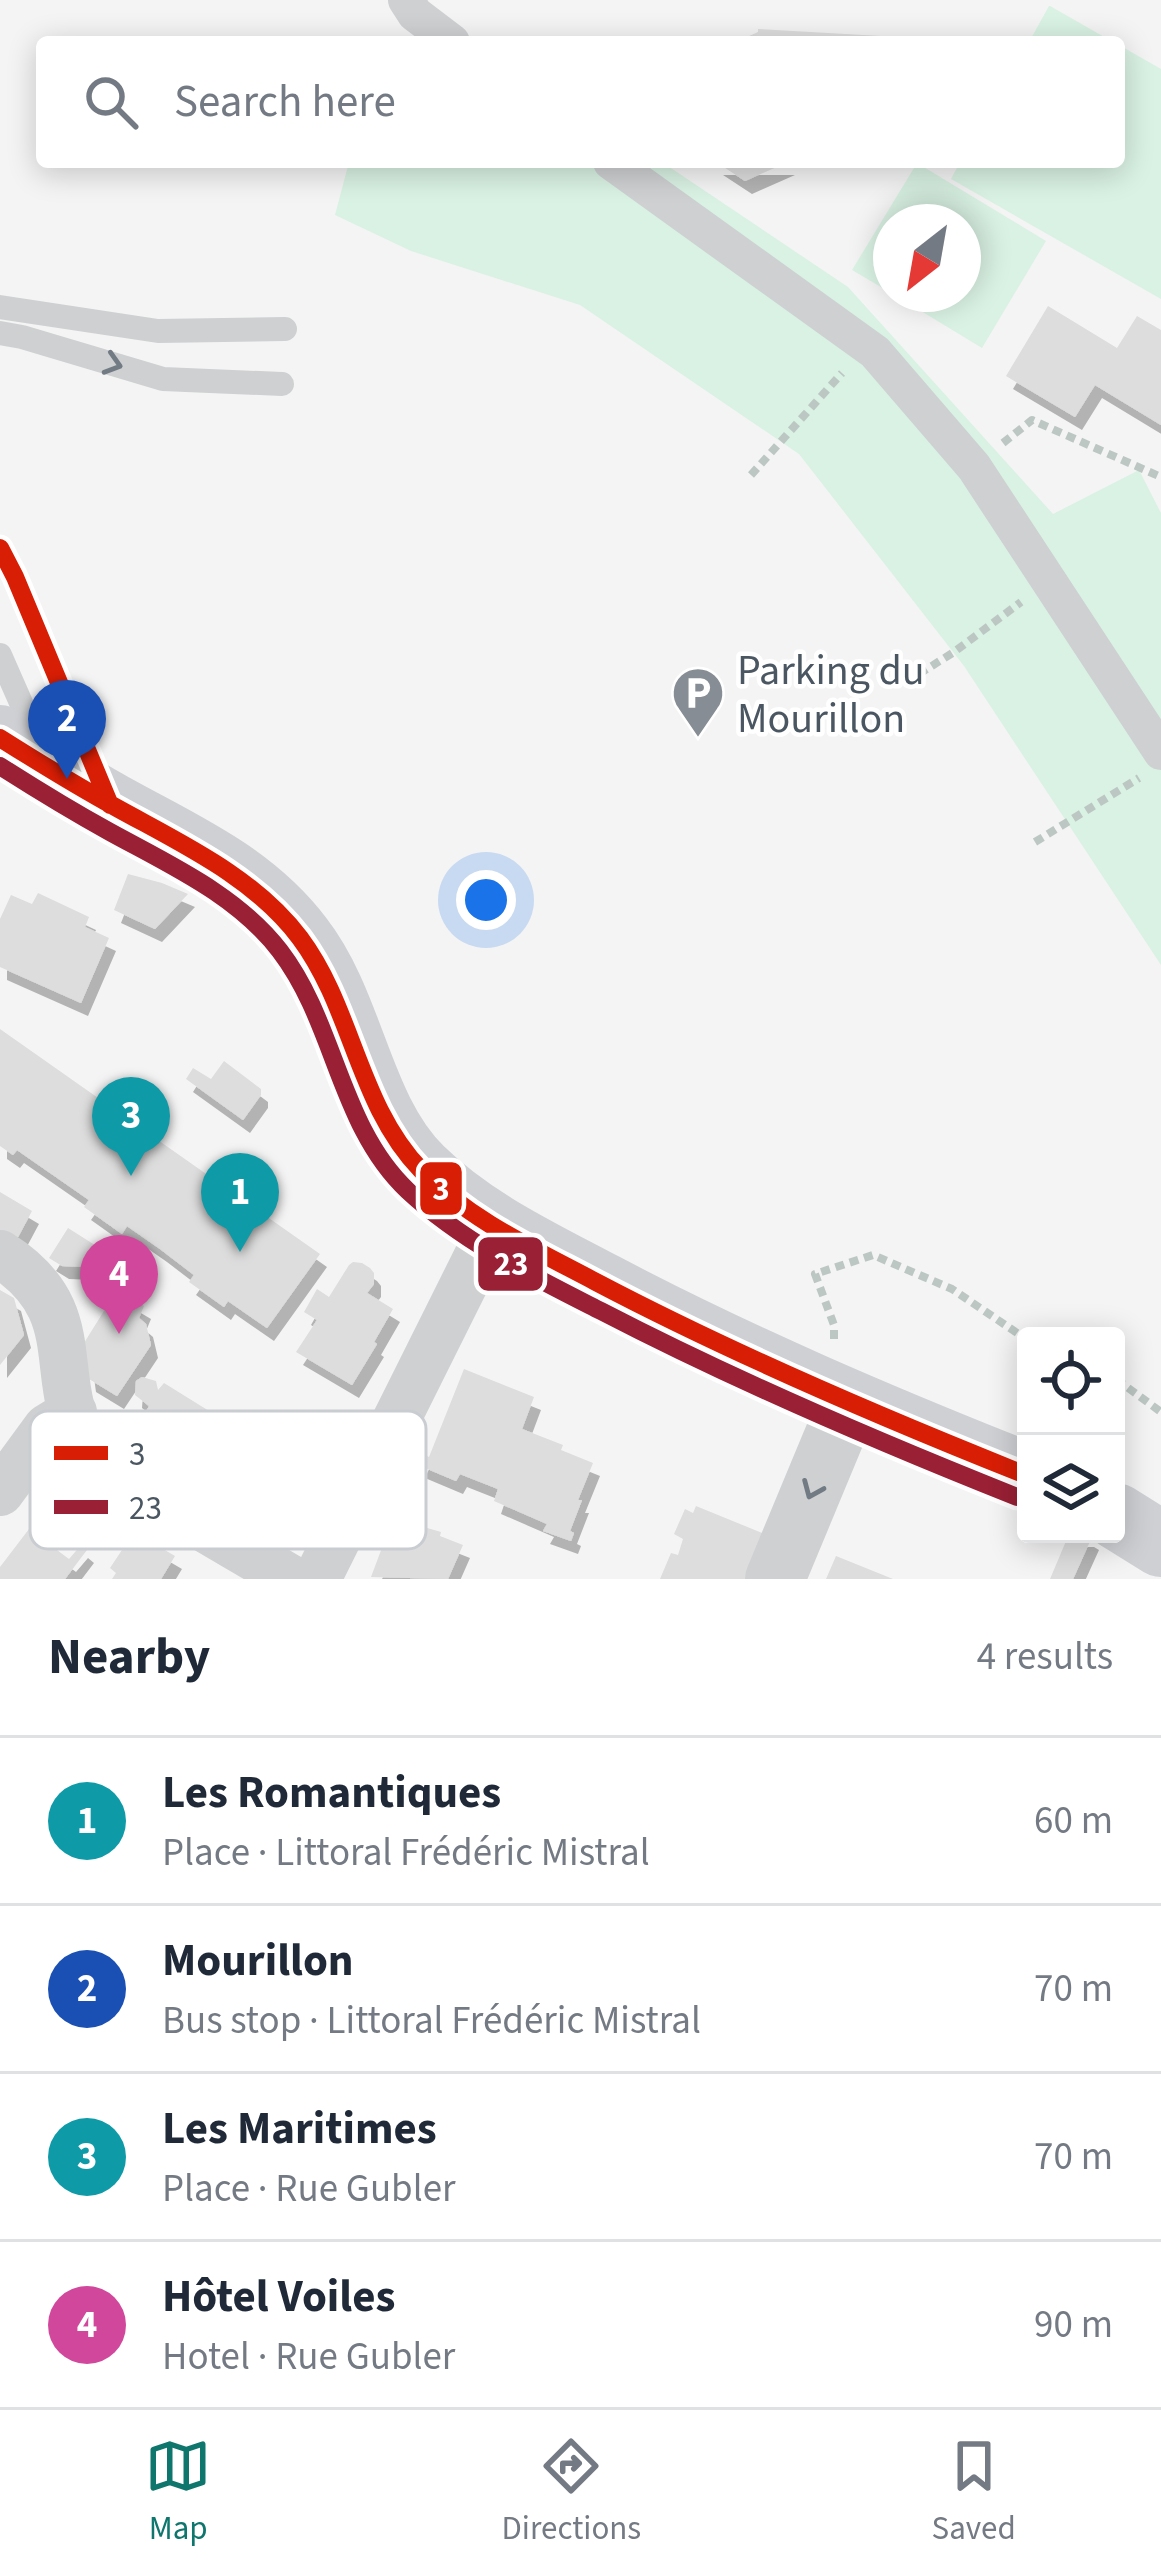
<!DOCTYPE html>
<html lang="en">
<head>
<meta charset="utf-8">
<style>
	body { margin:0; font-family:"Source Sans 3",sans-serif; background:#f6f6f7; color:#1f2937 }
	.controls { position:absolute; right:36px; bottom:36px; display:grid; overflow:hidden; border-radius:12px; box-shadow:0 6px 30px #0003 }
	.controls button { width:108px; height:108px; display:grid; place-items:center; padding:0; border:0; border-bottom:3px solid #e0e1e3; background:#fff; color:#1f2937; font:60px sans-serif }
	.compass { position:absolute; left:873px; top:204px; width:108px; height:108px; border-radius:50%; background:#fff; box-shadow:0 6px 30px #0003; rotate:211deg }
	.you { position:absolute; left:486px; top:900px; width:42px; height:42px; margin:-30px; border:9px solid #fff; border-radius:50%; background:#1a73e8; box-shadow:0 0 0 18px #1a73e833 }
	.badge { display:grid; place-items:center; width:78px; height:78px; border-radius:50%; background:#0f766e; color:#fff; font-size:39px; font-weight:700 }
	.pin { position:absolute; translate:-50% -99px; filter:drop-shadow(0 3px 6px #0008) }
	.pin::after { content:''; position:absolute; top:63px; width:42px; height:36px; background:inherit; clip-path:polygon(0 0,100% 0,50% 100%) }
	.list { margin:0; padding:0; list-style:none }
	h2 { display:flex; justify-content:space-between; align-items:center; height:156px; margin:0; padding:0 48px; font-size:51px }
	h2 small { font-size:39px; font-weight:400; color:#747a83 }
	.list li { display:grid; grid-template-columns:78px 1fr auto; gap:36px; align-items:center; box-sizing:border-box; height:168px; padding:0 48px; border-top:3px solid #e0e1e3 }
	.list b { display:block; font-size:45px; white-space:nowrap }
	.list p { margin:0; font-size:39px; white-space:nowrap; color:#747a83 }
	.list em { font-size:39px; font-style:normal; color:#747a83 }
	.icon { flex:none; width:66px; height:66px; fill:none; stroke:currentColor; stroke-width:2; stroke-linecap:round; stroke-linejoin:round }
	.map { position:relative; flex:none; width:1161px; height:1579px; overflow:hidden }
	.search { position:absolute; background:#fff; box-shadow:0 6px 30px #0003; left:36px; right:36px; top:36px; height:132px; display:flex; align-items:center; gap:30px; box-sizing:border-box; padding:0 42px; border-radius:12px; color:#747a83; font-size:45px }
	.sheet { height:828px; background:#fff }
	nav { display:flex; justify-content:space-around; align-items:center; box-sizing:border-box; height:168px; border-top:3px solid #e0e1e3; background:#fff; font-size:33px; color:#747a83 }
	nav a { display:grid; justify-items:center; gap:6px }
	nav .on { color:#0f766e }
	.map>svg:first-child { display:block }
</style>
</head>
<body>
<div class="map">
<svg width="1161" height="1579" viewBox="0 0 1161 1579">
	<defs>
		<filter id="shadow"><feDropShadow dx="7" dy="13" stdDeviation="0" flood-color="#0004"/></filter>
	</defs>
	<rect width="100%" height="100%" fill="#f4f4f4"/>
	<!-- green -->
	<path fill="#d9f2e3" d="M1049 6H1050L1113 42H1029Z
		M1119 45 1161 69V299L951 179 960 162H1119Z
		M349 162H662L848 287 1053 514 1139 470 1161 513V965L964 666 799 454 580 305 411 251 335 215Z
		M917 163 1046 241 982 348 893 294H963V222H891V293L852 270Z"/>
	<!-- building -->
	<path fill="#ddddde" filter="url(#shadow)" d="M758 29 881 36V42H736L758 32Z
		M716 162H788L745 181Z
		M1048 306 1117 348 1137 316 1161 330V425L1095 385 1075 417 1006 376Z
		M128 874 162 883 188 894 155 929 114 910Z
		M38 893 89 917 85 927 109 938 81 1003 0 967V919L11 895 32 904Z
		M0 1029 320 1254 267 1328 228 1301 224 1307 189 1282 194 1275 160 1249 127 1226 122 1234 84 1207 89 1200 17 1150 13 1155 0 1146Z
		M224 1061 261 1089V1095L243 1120 186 1079 193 1068 211 1079Z
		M0 1192 32 1211 17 1239 0 1230Z
		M68 1228 98 1247 87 1267 62 1266 49 1258Z
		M353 1262 362 1263 370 1268 374 1273V1284L367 1293 393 1309 374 1342 377 1344 352 1385 296 1352 317 1320 304 1312 317 1289 329 1297 349 1265Z
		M0 1290 14 1298 24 1335 0 1365Z
		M117 1290 144 1306 139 1318 146 1324 151 1345 117 1396 89 1379 84 1343Z
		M464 1369 534 1397 522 1429 563 1445 561 1450 593 1463 578 1500H582L570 1531 574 1533 571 1541 543 1531 547 1524 494 1501 498 1489 460 1474 456 1481 418 1465 423 1454 429 1457Z
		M142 1377 156 1381 158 1390 164 1383 222 1419 191 1469 134 1434 149 1406 135 1395 136 1381Z
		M696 1506 767 1535 749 1579H660L671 1553 678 1555 683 1539 674 1534 685 1509 693 1513Z
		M410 1523 441 1532 440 1536 463 1545 448 1579 371 1577 383 1545 391 1549 398 1532Z
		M29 1529 69 1559 81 1545 87 1550 65 1579H0V1567Z
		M134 1532 175 1556 161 1579H112L116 1573 110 1568Z
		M1069 1534H1087L1092 1537 1073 1579H1050Z
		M836 1556 893 1579H826Z"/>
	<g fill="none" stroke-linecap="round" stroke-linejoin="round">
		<!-- path -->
		<path stroke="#bcc7c4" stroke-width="8" stroke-dasharray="9 6" stroke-linecap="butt" d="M1003 443 1032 420 1161 477
			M751 475 842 373
			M919 674 954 652 1021 602
			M1035 842 1139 778
			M834 1339V1325L815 1274 873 1255 952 1289 1026 1339
			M1116 1379 1161 1412"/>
		<!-- service -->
		<path stroke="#ced0d2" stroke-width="24" d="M0 307 158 331 285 329
			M0 333 22 337 163 379 282 384
			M0 548 15 577 100 780
			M0 655 40 746"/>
		<!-- pedestrian -->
		<path stroke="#ced0d2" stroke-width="36" d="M406 0 415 14 452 42
			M611 162 875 352 974 467 1161 752"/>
		<!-- minor -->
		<path stroke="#ced0d2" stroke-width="48" d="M0 1254C93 1313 42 1379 89 1449 109 1479 149 1496 179 1513 216 1535 254 1557 291 1579
			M0 1492 47 1428 73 1412
			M317 1579 493 1226"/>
		<!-- tertiary -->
		<path stroke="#ced0d2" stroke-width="60" d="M775 1579 849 1401"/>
		<!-- secondary -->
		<path stroke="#ced0d4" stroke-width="66" d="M0 738C36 761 72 783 109 804 178 843 250 872 300 938 353 1006 359 1110 421 1170 473 1221 540 1252 604 1286 741 1358 882 1418 1026 1475
			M1116 1516 1161 1544"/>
		<!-- bus-1 casing -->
		<g stroke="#fff" stroke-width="27">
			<path id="bus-1" d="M0 548 15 577 110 805
				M0 738C38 762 77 786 117 808 182 844 254 877 300 938 353 1009 358 1105 421 1170 469 1220 536 1250 596 1282 735 1355 880 1417 1026 1475"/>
		</g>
		<!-- bus-2 casing -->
		<g stroke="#fff" stroke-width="27">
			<path id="bus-2" d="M0 766C36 789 72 811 110 832 170 865 237 895 280 951 336 1024 339 1126 408 1191 464 1243 534 1277 601 1311 736 1381 876 1441 1017 1497"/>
		</g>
		<!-- bus-1 -->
		<use href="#bus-1" stroke="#d81e05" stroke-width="18"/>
		<!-- bus-2 -->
		<use href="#bus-2" stroke="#992035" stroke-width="18"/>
	</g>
	<!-- one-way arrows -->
	<defs><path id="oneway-chevron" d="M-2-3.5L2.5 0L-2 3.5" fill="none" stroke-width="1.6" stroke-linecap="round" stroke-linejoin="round" transform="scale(3)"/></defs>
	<g stroke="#727b83">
		<use href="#oneway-chevron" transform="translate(113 364) rotate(17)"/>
		<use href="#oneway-chevron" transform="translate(812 1490) rotate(113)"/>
	</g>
	<!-- icons -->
	<defs>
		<g id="parking-pin" transform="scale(2.7)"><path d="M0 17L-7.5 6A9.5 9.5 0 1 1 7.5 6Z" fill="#868d94" stroke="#fff"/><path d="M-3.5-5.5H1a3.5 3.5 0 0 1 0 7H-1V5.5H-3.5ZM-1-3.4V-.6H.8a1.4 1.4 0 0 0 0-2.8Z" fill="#fff"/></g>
	</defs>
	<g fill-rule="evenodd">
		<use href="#parking-pin" x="698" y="693"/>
	</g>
	<g text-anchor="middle" stroke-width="9" stroke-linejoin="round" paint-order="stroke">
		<!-- poi labels -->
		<g font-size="42" fill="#4a5661" stroke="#fff" text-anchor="start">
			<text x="737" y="684">Parking du<tspan x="737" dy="48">Mourillon</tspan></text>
		</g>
	</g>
	<!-- legend -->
	<rect x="30" y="1411" width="396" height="138" rx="18" fill="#fff" stroke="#c9ccd0" stroke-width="3"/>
	<rect x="54" y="1446" width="54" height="14" fill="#d81e05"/>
	<rect x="54" y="1500" width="54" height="14" fill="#992035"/>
	<g font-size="33" fill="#4a5661">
		<text x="129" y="1465">3</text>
		<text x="129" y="1519">23</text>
	</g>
	<g stroke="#fff" stroke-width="4.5">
		<rect x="418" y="1160" width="46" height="57" rx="12" fill="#d81e05"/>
		<rect x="476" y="1235" width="69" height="58" rx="12" fill="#992035"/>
	</g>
	<g font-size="33" text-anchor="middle" font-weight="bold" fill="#fff">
		<text x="441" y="1200">3</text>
		<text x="511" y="1275">23</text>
	</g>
</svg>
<div class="controls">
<button><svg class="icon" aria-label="locate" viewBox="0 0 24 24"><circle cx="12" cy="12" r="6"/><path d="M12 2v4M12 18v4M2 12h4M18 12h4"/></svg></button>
<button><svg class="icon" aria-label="layers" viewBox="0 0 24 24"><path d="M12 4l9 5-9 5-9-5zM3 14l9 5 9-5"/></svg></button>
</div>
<svg class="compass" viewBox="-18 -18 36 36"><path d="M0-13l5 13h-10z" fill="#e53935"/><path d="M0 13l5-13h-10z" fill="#747a83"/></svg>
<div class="you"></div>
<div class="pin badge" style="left:240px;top:1252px;background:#0f9aa8">1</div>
<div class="pin badge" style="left:67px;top:779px;background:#1a4fb4">2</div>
<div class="pin badge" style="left:131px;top:1176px;background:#0f9aa8">3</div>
<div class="pin badge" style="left:119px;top:1334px;background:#d1479c">4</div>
<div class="search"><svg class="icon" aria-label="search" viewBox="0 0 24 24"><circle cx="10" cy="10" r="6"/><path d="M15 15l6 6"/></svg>Search here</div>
</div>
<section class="sheet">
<h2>Nearby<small>4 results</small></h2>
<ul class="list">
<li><span class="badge" style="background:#0f9aa8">1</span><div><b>Les Romantiques</b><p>Place · Littoral Frédéric Mistral</p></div><em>60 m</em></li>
<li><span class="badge" style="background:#1a4fb4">2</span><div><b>Mourillon</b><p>Bus stop · Littoral Frédéric Mistral</p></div><em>70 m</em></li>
<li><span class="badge" style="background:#0f9aa8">3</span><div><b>Les Maritimes</b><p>Place · Rue Gubler</p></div><em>70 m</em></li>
<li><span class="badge" style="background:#d1479c">4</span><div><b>Hôtel Voiles</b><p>Hotel · Rue Gubler</p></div><em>90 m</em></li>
</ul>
</section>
<nav>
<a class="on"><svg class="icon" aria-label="map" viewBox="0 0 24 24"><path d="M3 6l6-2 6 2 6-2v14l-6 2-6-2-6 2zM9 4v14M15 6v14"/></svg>Map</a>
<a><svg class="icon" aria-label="directions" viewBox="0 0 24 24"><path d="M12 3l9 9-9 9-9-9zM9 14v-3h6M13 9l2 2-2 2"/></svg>Directions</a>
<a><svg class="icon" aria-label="saved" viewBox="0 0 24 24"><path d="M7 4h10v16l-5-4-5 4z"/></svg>Saved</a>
</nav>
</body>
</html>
